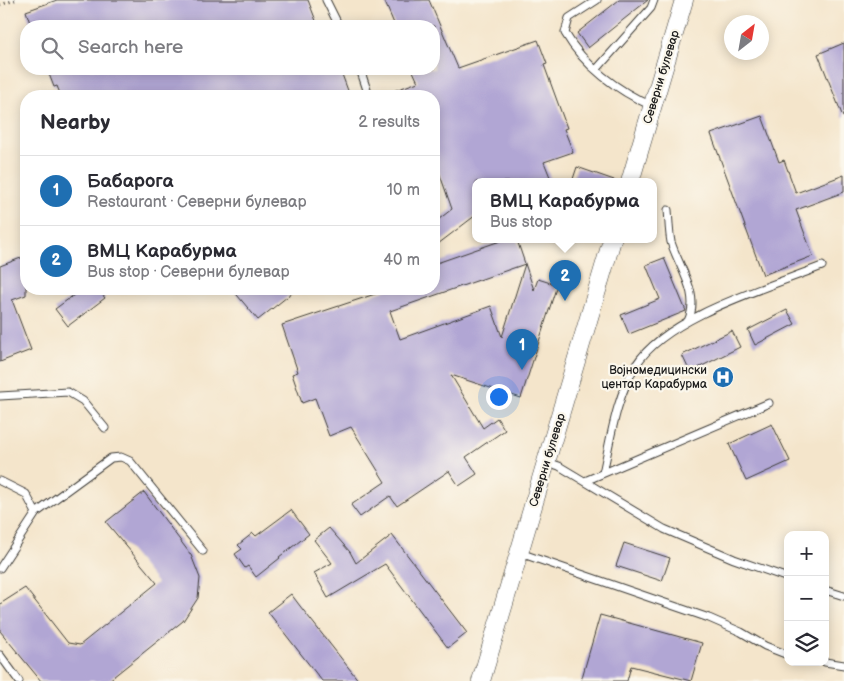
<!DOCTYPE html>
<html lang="en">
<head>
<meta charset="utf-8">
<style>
	body { margin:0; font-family:"Balsamiq Sans",sans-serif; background:#f2f2f3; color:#2b2b33 }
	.controls { position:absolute; right:15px; bottom:15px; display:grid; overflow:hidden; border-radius:10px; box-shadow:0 2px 12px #0003 }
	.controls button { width:45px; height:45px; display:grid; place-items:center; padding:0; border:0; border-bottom:1px solid #e1e1e2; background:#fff; color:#2b2b33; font:25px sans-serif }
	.compass { position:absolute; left:724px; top:15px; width:45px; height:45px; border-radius:50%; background:#fff; box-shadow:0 2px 12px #0003; rotate:31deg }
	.you { position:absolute; left:498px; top:396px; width:18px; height:18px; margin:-12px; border:4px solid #fff; border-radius:50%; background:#1a73e8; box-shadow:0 0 0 8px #1a73e833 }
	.badge { display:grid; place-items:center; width:32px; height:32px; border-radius:50%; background:#1f6fb2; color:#fff; font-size:16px; font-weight:700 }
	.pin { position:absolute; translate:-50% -41px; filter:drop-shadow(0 1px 2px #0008) }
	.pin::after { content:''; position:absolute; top:26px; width:18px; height:15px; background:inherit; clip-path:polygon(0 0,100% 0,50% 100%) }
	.popup { position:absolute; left:472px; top:178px; width:185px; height:65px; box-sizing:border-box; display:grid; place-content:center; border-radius:10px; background:#fff; filter:drop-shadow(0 1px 4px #0005); font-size:16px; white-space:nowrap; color:#7c7c81 }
	.popup b { font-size:19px; color:#2b2b33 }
	.popup::after { content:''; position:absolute; left:50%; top:100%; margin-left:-10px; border:10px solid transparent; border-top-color:#fff }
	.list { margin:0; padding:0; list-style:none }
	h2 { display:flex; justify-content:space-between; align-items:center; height:65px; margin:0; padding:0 20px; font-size:21px }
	h2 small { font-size:16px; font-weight:400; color:#7c7c81 }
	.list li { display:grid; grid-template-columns:32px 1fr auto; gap:15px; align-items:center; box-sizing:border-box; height:70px; padding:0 20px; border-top:1px solid #e1e1e2 }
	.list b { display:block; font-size:19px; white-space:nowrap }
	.list p { margin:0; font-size:16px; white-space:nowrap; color:#7c7c81 }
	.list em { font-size:16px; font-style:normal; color:#7c7c81 }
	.icon { flex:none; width:28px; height:28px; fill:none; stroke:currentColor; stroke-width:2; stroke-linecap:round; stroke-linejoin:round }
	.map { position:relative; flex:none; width:844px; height:681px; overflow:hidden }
	.search { position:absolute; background:#fff; box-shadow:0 2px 12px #0003; left:20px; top:20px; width:420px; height:55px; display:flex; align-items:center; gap:12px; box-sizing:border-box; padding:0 18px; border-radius:20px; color:#7c7c81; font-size:19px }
	.panel { position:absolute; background:#fff; box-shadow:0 2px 12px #0003; left:20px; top:90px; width:420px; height:205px; border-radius:20px }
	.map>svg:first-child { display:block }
</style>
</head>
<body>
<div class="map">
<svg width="844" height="681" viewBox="0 0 844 681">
	<rect width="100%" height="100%" fill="#fbf7ec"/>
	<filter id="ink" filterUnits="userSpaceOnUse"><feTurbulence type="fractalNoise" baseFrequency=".02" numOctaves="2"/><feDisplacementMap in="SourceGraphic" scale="10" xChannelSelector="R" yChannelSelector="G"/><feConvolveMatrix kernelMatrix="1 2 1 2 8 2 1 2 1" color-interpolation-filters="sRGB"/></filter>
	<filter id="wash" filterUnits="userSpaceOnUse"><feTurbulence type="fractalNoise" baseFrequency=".0096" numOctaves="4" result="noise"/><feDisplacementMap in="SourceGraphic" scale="20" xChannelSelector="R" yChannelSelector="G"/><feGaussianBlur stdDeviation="1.12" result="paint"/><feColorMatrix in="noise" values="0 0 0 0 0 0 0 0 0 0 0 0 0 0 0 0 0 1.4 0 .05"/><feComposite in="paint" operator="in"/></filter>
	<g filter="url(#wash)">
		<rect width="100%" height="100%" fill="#f4e5cb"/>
		<g id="blocks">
			<!-- building -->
			<path fill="#b1a6d4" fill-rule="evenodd" d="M57 0H308L318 26H31L26 11Z
				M384 0H429L458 68 538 40 547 64 544 65 567 128 564 129 573 152 544 162 552 182H476V215L434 247V223L452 209 434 158V96H385V94L418 82 412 69H434V26H395Z
				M619 0H648L588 48 577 33Z
				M844 43V117H843L818 54Z
				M47 69H340L350 96H61L57 86 54 87Z
				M762 116 779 162 784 160 796 193 844 175V192L796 210 813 256 763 275 711 134Z
				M577 167 614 180V182H572Z
				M503 240H517L534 290 538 279 557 285 521 398 451 375 483 428 497 418 505 430 466 457 477 474 459 486 449 471 397 506 390 496 360 517 351 505 385 482 351 427 329 436 315 398 302 403 292 374 298 372 282 325 390 289H434V264ZM525 264 502 337 491 306 400 339 390 311Z
				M26 256V295L12 300 31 350 0 362V266Z
				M664 258 686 311 629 334 621 315 660 299 646 265Z
				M82 289H98L105 298 68 326 55 309Z
				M232 289H297L258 320Z
				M787 310 795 324 755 345 748 330Z
				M732 331 740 347 690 372 682 355Z
				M772 424 790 461 746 481 729 444Z
				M144 492 191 555 200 578 198 598 183 621 108 681H41L0 631V604L25 588 68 643 80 645 157 583 106 522Z
				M291 510 309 534 279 557 280 558 256 577 248 566 245 568 235 554 242 549 238 545 253 533 256 536Z
				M329 528 350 552 356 563 392 535 467 633 448 648 385 564 328 598 314 573 332 563 314 540Z
				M624 543 670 558 662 581 616 566Z
				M291 594 300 606 359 681H322L268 612Z
				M600 615 702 643 691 681 631 666 627 681H581Z"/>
		</g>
	</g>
	<g filter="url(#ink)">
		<use href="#blocks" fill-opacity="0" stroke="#3c3a36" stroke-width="1"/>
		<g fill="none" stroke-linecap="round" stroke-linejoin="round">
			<!-- service casing -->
			<g stroke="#3c3a36" stroke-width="9">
				<path id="service" d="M326 0 339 26
					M597 0 569 18 565 33C584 66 618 91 652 106
					M360 69 369 96
					M596 70 651 8 654 0
					M668 210C669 221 669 232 671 242 679 268 701 294 688 321
					M0 396 68 392 83 401 105 428
					M547 462 559 466 664 529 734 559 788 578
					M603 473C611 437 616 397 636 365 667 316 769 287 822 266
					M0 481 26 494 36 513
					M585 481 769 403
					M520 553 709 618 741 632 765 646 788 655
					M0 568 36 513 111 458 121 457 130 461 203 551
					M825 590 844 596
					M0 655 19 681
					M825 662 844 665"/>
			</g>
			<!-- tertiary casing -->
			<g stroke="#3c3a36" stroke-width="19">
				<path id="tertiary" d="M630 182 684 0
					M481 681 612 240"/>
			</g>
			<!-- path -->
			<path stroke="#3c3a36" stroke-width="3" stroke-dasharray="1 4" stroke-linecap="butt" d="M0 5 15 0"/>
			<!-- service -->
			<use href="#service" stroke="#fff" stroke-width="7"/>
			<!-- tertiary -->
			<use href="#tertiary" stroke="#fff" stroke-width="18"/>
		</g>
	</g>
	<!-- icons -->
	<defs>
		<g id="hospital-disc" transform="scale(1.125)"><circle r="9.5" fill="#1f6fb2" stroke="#fbf7ec"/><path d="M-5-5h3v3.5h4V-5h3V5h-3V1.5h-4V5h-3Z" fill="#fff"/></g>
	</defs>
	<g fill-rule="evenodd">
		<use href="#hospital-disc" x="723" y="377"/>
	</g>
	<g text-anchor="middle" stroke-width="4.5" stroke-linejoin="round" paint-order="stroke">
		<!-- street labels -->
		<g font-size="12" fill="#1c1c1c" stroke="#fbf7ec">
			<text transform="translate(661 77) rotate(-73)" y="4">Северни булевар</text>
			<text transform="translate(547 460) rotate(-73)" y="4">Северни булевар</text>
		</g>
		<!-- poi labels -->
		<g font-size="12" fill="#1c1c1c" stroke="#fbf7ec" text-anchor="end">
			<text x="707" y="374">Војномедицински<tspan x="707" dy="14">центар Карабурма</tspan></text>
		</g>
	</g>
</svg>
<div class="controls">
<button>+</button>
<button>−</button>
<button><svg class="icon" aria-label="layers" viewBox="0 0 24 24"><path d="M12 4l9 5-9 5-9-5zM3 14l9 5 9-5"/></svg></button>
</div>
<svg class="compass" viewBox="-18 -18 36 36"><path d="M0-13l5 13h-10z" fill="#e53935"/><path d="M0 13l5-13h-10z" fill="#7c7c81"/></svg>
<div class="you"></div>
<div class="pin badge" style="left:522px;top:370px">1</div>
<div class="pin badge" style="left:565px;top:301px">2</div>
<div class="popup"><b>ВМЦ Карабурма</b>Bus stop</div>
<div class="search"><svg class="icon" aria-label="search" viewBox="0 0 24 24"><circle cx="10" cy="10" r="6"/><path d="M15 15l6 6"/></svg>Search here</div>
<section class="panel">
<h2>Nearby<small>2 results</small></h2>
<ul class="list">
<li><span class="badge">1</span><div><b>Бабарога</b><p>Restaurant · Северни булевар</p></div><em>10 m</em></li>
<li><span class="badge">2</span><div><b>ВМЦ Карабурма</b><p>Bus stop · Северни булевар</p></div><em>40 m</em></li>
</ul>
</section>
</div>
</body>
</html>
